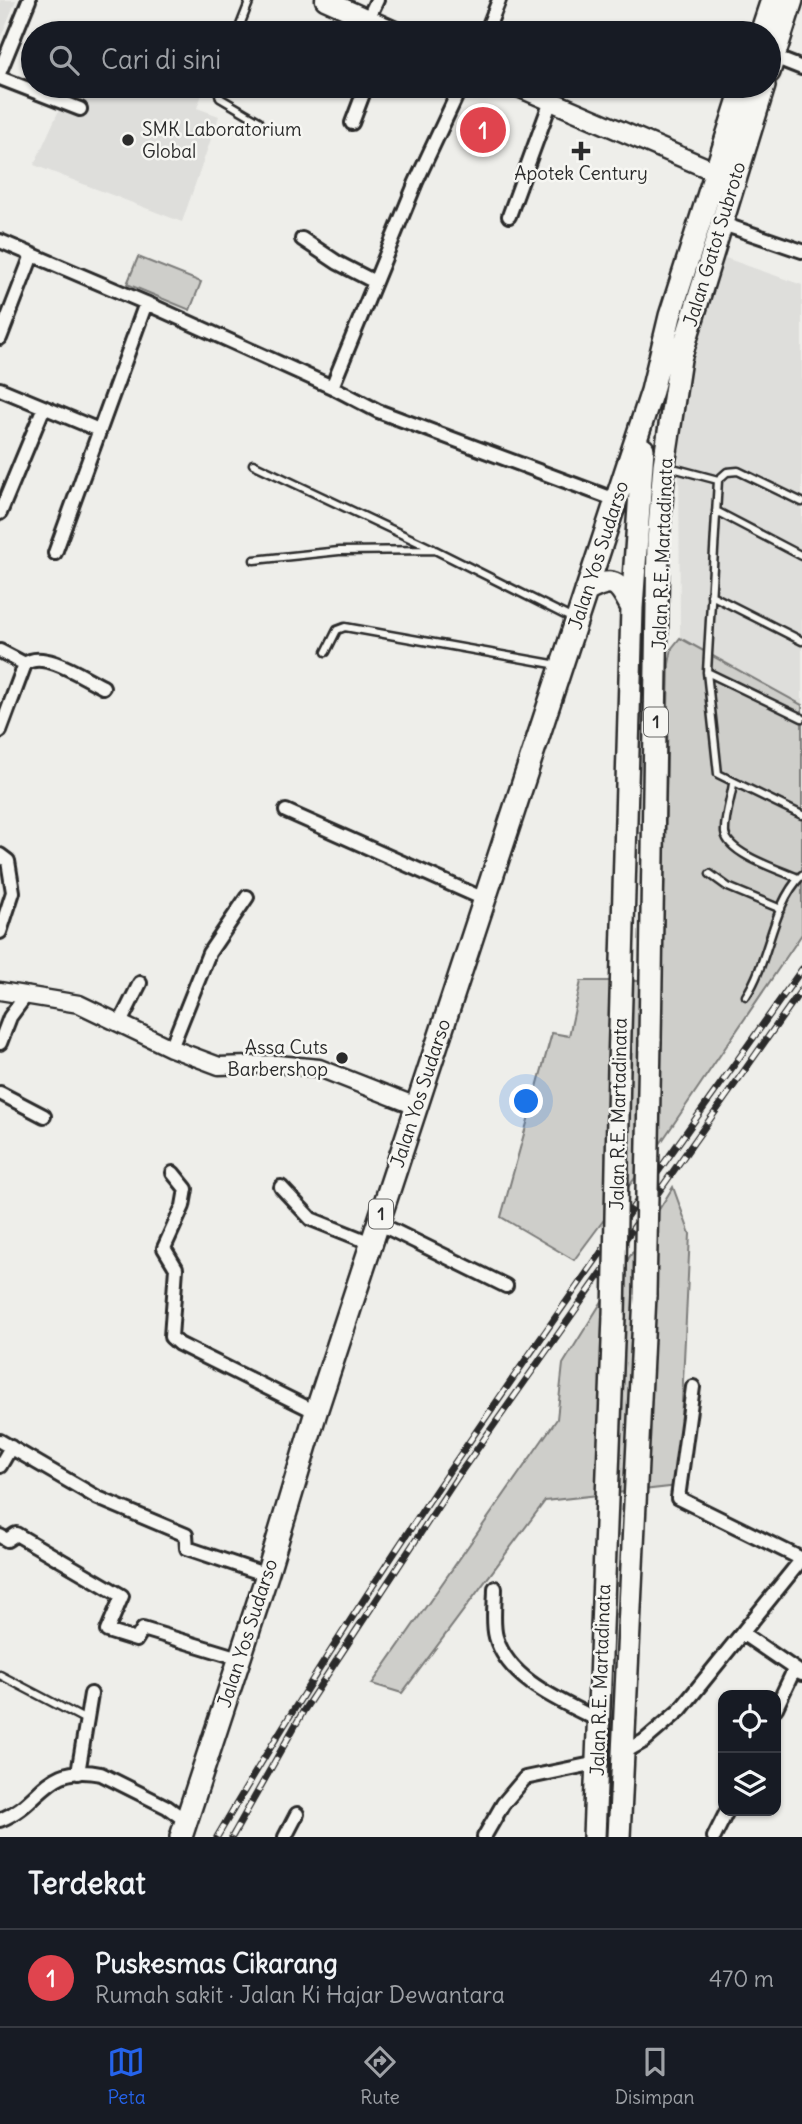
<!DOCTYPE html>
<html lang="id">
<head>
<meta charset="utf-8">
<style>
	body { margin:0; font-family:Delius,sans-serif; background:#242831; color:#f1f3f6 }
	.controls { position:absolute; right:21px; bottom:21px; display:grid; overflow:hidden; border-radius:14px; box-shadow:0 2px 5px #0004 }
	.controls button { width:63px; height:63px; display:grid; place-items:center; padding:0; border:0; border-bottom:2px solid #363941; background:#171b24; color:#f1f3f6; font:35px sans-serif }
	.you { position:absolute; left:527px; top:1102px; width:24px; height:24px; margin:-18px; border:5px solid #fff; border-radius:50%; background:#1a73e8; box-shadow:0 0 0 10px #1a73e833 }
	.badge { display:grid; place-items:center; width:46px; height:46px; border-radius:50%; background:#2563eb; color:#fff; font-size:23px; font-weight:700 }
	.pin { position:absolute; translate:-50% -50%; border:4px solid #fff; box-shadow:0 2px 7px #0006 }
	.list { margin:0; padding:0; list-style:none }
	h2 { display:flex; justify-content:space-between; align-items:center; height:91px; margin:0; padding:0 28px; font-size:30px }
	h2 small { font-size:23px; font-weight:400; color:#9ea1a6 }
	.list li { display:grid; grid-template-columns:46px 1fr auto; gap:21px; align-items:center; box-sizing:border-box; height:98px; padding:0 28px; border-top:2px solid #363941 }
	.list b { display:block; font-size:26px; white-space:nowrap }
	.list p { margin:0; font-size:23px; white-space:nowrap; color:#9ea1a6 }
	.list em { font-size:23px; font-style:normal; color:#9ea1a6 }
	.icon { flex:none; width:38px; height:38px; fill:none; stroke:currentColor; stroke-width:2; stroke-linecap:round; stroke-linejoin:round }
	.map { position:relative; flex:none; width:802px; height:1837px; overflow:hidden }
	.search { position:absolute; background:#171b24; box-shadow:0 2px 5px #0004; left:21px; right:21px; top:21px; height:77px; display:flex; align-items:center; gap:18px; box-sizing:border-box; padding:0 24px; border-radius:38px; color:#9ea1a6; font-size:26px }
	.sheet { height:189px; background:#171b24 }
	nav { display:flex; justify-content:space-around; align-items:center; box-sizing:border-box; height:98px; border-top:2px solid #363941; background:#171b24; font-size:19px; color:#9ea1a6 }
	nav a { display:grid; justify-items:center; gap:4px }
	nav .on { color:#2563eb }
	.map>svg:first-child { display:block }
</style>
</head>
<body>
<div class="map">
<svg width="802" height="1837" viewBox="0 0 802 1837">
	<rect width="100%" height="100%" fill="#eeeeea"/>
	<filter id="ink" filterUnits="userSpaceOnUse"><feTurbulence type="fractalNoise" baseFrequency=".0143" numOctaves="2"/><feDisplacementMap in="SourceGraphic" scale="14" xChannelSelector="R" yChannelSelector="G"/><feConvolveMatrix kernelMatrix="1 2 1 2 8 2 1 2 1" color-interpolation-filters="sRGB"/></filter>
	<g filter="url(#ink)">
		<!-- built -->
		<path fill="#dededb" d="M0 0H16L0 39Z
			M99 23 129 33H94Z
			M70 86H205L197 108 219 116 182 222 34 165Z
			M714 254 802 285V705L680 638 679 450 685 367Z"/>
		<!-- green -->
		<path fill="#cececa" stroke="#7c7c7a" stroke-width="2" d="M138 257 201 282 190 310 127 284Z
			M680 638 802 705V934L658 1147 574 1260 501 1217 552 1033 569 1036 581 981H662L669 664 672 648Z
			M673 1187 690 1234 678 1486 545 1501 402 1693 372 1684 557 1419 563 1364Z"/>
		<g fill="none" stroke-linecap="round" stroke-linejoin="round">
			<!-- service casing -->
			<g stroke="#2b2b2b" stroke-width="11">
				<path id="service" d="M237 33 250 0
					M217 86 220 98 259 121
					M253 464 433 549
					M669 467 718 480
					M802 502 738 471 727 472 718 480 707 672 718 774 802 815
					M716 511 802 556
					M254 560 339 551 435 550 575 620
					M711 595 802 641
					M326 652 337 630 345 627 558 665
					M707 672 802 718
					M733 784C731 799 724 818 725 833 728 854 780 870 798 878
					M710 874 728 887 781 909
					M746 996C770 960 771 906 802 875
					M0 1675 86 1720"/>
			</g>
			<!-- minor casing -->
			<g stroke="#2b2b2b" stroke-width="18">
				<path id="minor" d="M368 19 377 0
					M486 33 499 0
					M774 57 802 68
					M0 71 29 0
					M0 78 80 109
					M352 123 366 86
					M509 216 551 101
					M720 223 802 251
					M302 239 338 263 375 282
					M0 241 146 303 332 387 378 411 616 500
					M0 338 32 255
					M332 387 416 182 461 86
					M0 389 99 430
					M0 513 44 407
					M55 553 146 303
					M0 651 25 664
					M0 731 25 664C43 649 84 678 103 687
					M286 811 484 899
					M0 855 8 861 13 892 0 932
					M121 1021 140 983
					M0 1043 10 1017 27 994
					M171 1048 209 953 247 897
					M0 1093 44 1116
					M173 1173 186 1189 183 1206 164 1248 176 1268 171 1337 179 1344 316 1412
					M281 1187 311 1219 371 1243
					M378 1223 506 1286
					M693 1387 678 1498 802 1559
					M0 1441 98 1498 186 1535 187 1548 267 1575
					M0 1466 11 1447
					M0 1536 7 1540 16 1534 122 1596 107 1631 136 1640 143 1629 239 1658
					M495 1588C495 1603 492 1623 496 1637 508 1680 561 1701 598 1720
					M742 1633 802 1674
					M776 1708 794 1670
					M623 1753 644 1741 680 1710 802 1559
					M78 1773 91 1694
					M0 1820C43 1803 45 1762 101 1774L167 1807 186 1821
					M285 1837 297 1814
					M484 1837 503 1804 525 1778 597 1763
					M714 1837 727 1811"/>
			</g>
			<!-- tertiary casing -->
			<g stroke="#2b2b2b" stroke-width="21">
				<path id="tertiary" d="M0 991 79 1004 171 1048 219 1066 277 1064 319 1068 416 1106"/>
			</g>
			<!-- secondary casing -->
			<g stroke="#2b2b2b" stroke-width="23">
				<path id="secondary" d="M325 0 399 33
					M516 86 714 171"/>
			</g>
			<!-- trunk casing -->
			<g stroke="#2b2b2b" stroke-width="26">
				<path id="trunk" d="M761 33 772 0
					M769 72 792 0
					M586 591C614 577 617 580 632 608
					M650 1040 658 542 664 465 680 359 764 86
					M619 1067 632 608 643 449
					M181 1837 267 1575 316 1412 652 391 670 316 743 86
					M594 1837 614 1316
					M619 1837 645 1295"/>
			</g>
			<!-- service -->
			<use href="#service" stroke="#f6f6f2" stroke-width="6"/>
			<!-- minor -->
			<use href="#minor" stroke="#f6f6f2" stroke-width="12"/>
			<!-- tertiary -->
			<use href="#tertiary" stroke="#f6f6f2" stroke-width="16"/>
			<!-- secondary -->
			<use href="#secondary" stroke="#f6f6f2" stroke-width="18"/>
			<!-- trunk -->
			<use href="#trunk" stroke="#f6f6f2" stroke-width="21"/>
			<!-- rail casing -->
			<g stroke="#2b2b2b" stroke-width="7">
				<path id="rail" d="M217 1837C393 1535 601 1254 802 969
					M232 1837 304 1710 458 1476 802 989"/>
			</g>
			<!-- rail -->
			<use href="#rail" stroke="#f6f6f2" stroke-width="4.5" stroke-dasharray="13" stroke-linecap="butt"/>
			<!-- trunk-bridge casing -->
			<g stroke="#2b2b2b" stroke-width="26" stroke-linecap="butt">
				<path id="trunk-bridge" d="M645 1295 650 1040
					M614 1316 619 1067"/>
			</g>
			<!-- trunk-bridge -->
			<use href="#trunk-bridge" stroke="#f6f6f2" stroke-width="21"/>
		</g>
	</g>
	<!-- markers -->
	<g fill="#2b2b2b" stroke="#f6f6f2" stroke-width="2.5">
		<circle cx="128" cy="140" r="7"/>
		<path d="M577.5 140.5h7v7h7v7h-7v7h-7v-7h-7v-7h7z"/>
		<circle cx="342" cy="1058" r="7"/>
	</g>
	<g text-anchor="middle" stroke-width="5" stroke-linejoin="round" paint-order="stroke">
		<!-- shield labels -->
		<g fill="#f6f6f2" stroke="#686867" stroke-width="2">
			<rect x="644" y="707.5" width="24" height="29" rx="5"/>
			<rect x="369" y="1199.5" width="24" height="29" rx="5"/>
		</g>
		<g font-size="18" font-weight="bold" fill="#2b2b2b">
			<text x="656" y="728">1</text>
			<text x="381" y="1220">1</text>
		</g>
		<!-- poi labels -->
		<g font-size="19" fill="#2b2b2b" stroke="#f6f6f2" text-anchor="start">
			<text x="142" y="136">SMK Laboratorium<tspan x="142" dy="22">Global</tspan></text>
			<text x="581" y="180" text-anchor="middle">Apotek Century</text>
			<text x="328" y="1054" text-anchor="end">Assa Cuts<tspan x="328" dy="22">Barbershop</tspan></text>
		</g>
		<!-- street labels -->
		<g font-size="19" fill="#2b2b2b" stroke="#f6f6f2">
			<text transform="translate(714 244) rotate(-73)" y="7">Jalan Gatot Subroto</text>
			<text transform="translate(662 554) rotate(-88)" y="7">Jalan R.E. Martadinata</text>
			<text transform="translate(598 555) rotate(-72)" y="7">Jalan Yos Sudarso</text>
			<text transform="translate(420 1093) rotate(-72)" y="7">Jalan Yos Sudarso</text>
			<text transform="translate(618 1114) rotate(-89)" y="7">Jalan R.E. Martadinata</text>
			<text transform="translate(247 1633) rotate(-72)" y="7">Jalan Yos Sudarso</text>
			<text transform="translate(600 1680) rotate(-88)" y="7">Jalan R.E. Martadinata</text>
		</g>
	</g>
</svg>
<div class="controls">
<button><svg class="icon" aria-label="locate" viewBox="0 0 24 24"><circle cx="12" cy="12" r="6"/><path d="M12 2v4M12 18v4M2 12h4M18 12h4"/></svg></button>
<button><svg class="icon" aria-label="layers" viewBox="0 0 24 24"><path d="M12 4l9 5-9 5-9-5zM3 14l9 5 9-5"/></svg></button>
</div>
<div class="you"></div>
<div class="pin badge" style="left:483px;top:130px;background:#e0444e">1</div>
<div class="search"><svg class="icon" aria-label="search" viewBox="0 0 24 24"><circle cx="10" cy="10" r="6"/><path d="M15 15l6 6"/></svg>Cari di sini</div>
</div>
<section class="sheet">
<h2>Terdekat<small></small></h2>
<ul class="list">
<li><span class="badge" style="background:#e0444e">1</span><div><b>Puskesmas Cikarang</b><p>Rumah sakit · Jalan Ki Hajar Dewantara</p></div><em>470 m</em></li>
</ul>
</section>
<nav>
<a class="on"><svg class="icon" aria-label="map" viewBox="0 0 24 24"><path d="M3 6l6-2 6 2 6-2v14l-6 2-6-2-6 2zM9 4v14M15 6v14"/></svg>Peta</a>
<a><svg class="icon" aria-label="directions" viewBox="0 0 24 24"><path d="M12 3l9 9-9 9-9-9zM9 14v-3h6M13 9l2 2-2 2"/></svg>Rute</a>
<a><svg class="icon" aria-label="saved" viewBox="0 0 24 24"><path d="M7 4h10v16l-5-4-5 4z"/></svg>Disimpan</a>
</nav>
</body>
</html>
